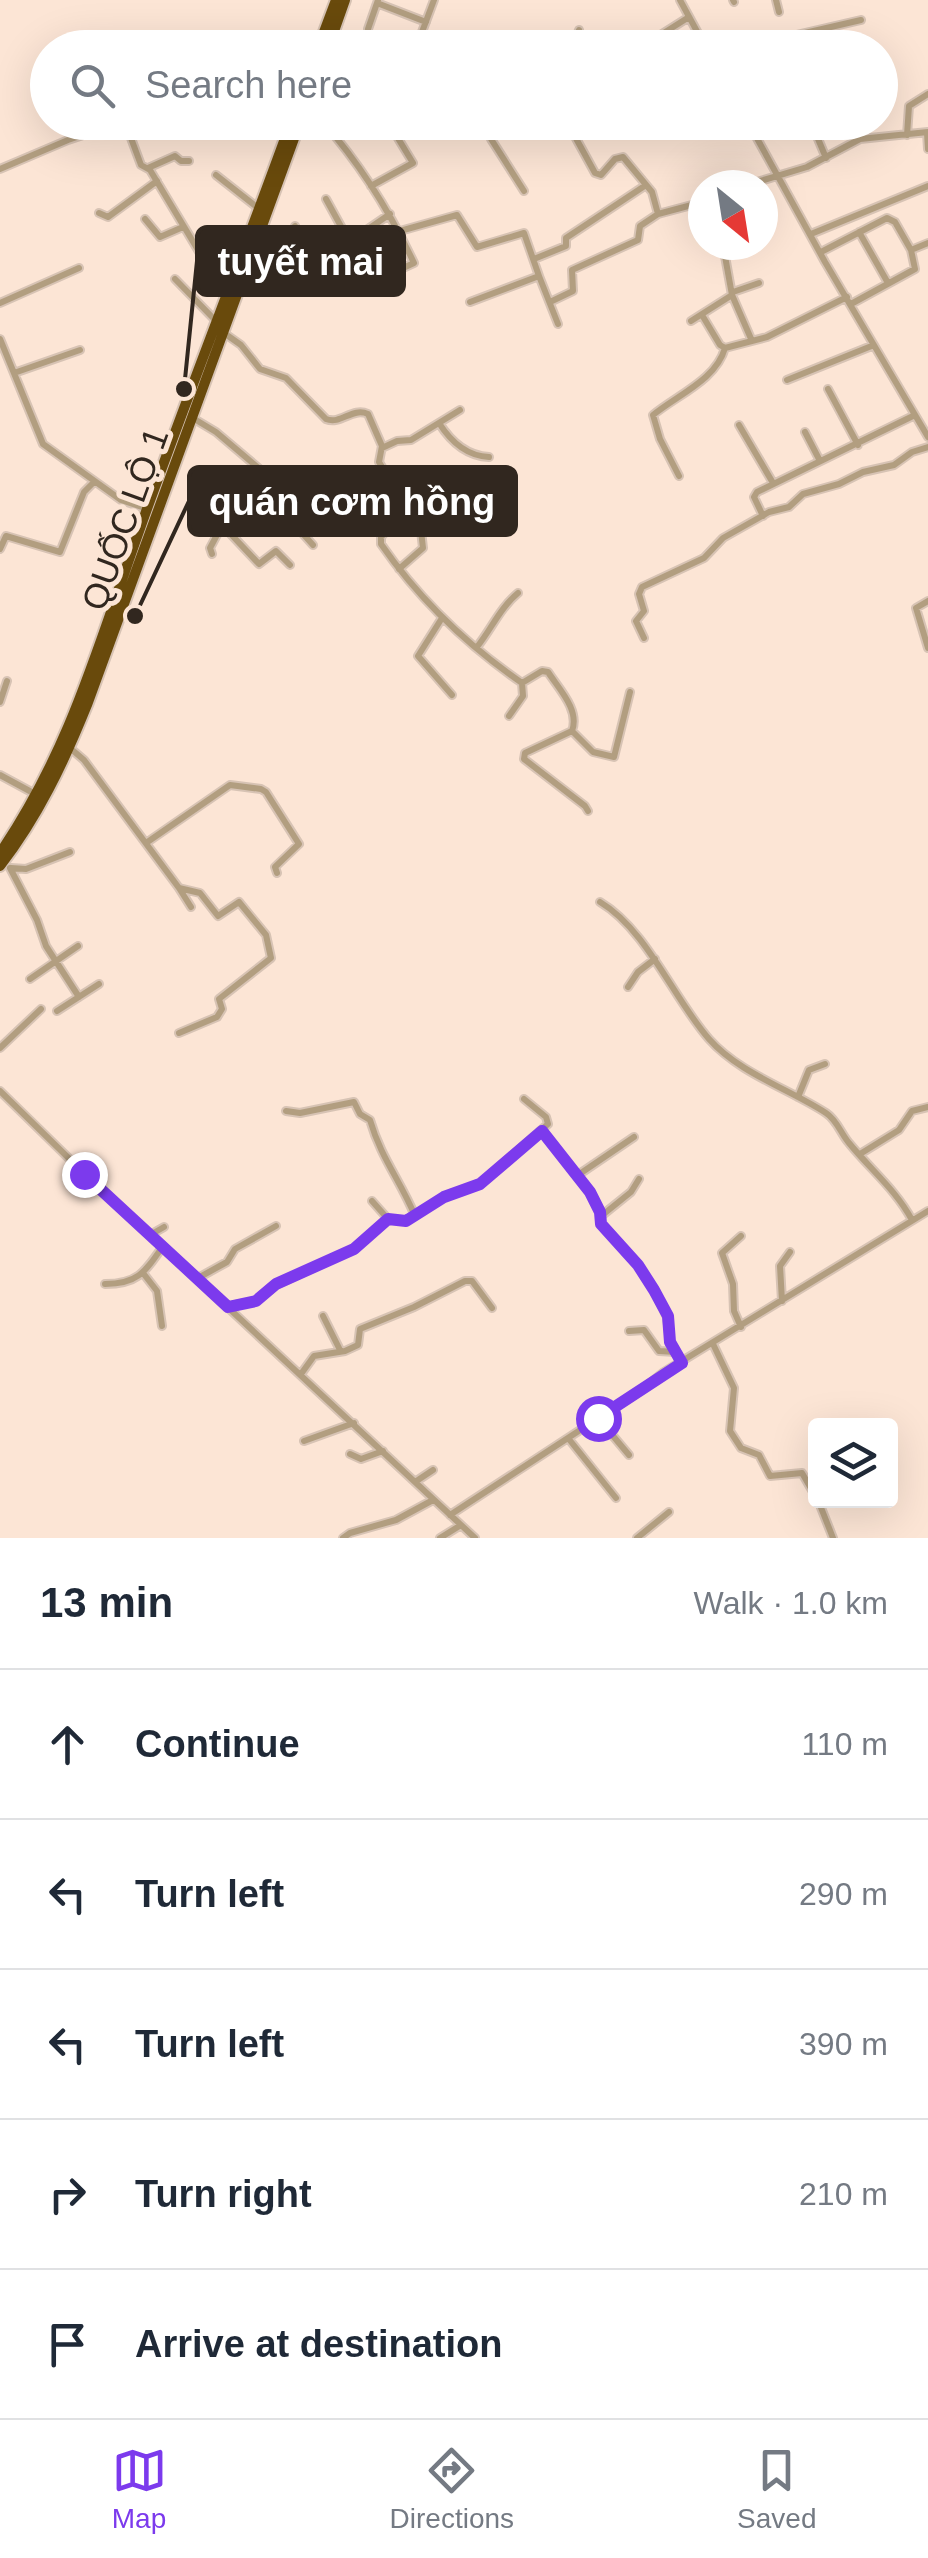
<!DOCTYPE html>
<html lang="en">
<head>
<meta charset="utf-8">
<style>
	body { margin:0; font-family:Helvetica,sans-serif; background:#f2f2f3; color:#1f2937 }
	.controls { position:absolute; right:30px; bottom:30px; display:grid; overflow:hidden; border-radius:10px; box-shadow:0 10px 40px #0002 }
	.controls button { width:90px; height:90px; display:grid; place-items:center; padding:0; border:0; border-bottom:2px solid #e0e1e3; background:#fff; color:#1f2937; font:50px sans-serif }
	.compass { position:absolute; left:688px; top:170px; width:90px; height:90px; border-radius:50%; background:#fff; box-shadow:0 10px 40px #0002; rotate:150deg }
	.stop { position:absolute; width:30px; height:30px; margin:-22px; border:8px solid #7c3aed; border-radius:50%; background:#fff }
	.stop.end { background:#7c3aed; border-color:#fff; box-shadow:0 2px 10px #0008 }
	.list { margin:0; padding:0; list-style:none }
	h2 { display:flex; justify-content:space-between; align-items:center; height:130px; margin:0; padding:0 40px; font-size:42px }
	h2 small { font-size:32px; font-weight:400; color:#747a83 }
	.list li { display:grid; grid-template-columns:65px 1fr auto; gap:30px; align-items:center; box-sizing:border-box; height:150px; padding:0 40px; border-top:2px solid #e0e1e3 }
	.list b { display:block; font-size:38px; white-space:nowrap }
	.list em { font-size:32px; font-style:normal; color:#747a83 }
	.icon { flex:none; width:55px; height:55px; fill:none; stroke:currentColor; stroke-width:2; stroke-linecap:round; stroke-linejoin:round }
	.map { position:relative; flex:none; width:928px; height:1538px; overflow:hidden }
	.search { position:absolute; background:#fff; box-shadow:0 10px 40px #0002; left:30px; right:30px; top:30px; height:110px; display:flex; align-items:center; gap:25px; box-sizing:border-box; padding:0 35px; border-radius:55px; color:#747a83; font-size:38px }
	.sheet { height:880px; background:#fff }
	nav { display:flex; justify-content:space-around; align-items:center; box-sizing:border-box; height:140px; border-top:2px solid #e0e1e3; background:#fff; font-size:28px; color:#747a83 }
	nav a { display:grid; justify-items:center; gap:5px }
	nav .on { color:#7c3aed }
	.map>svg:first-child { display:block }
</style>
</head>
<body>
<div class="map">
<svg width="928" height="1538" viewBox="0 0 928 1538">
	<rect width="100%" height="100%" fill="#fce5d5"/>
	<g fill="none" stroke-linecap="round" stroke-linejoin="round">
		<!-- street casing -->
		<g stroke="#d7c3b4" stroke-width="10">
			<path id="street" d="M378 0 377 3 426 22
				M680 0 706 48
				M733 0 734 2
				M776 0 779 12
				M368 29 377 3
				M64 46V48
				M179 48 190 42
				M416 48 434 0
				M572 48 579 30
				M640 48 689 17
				M765 48 766 42 861 20
				M125 122 141 165 150 170 207 265 229 288
				M323 122C361 165 390 212 414 263L377 280
				M511 122 491 134V139L524 191
				M567 122 595 173 601 175 615 159 623 157 652 192 658 214 703 202
				M748 122 825 262 928 437
				M811 122 826 158
				M791 132 810 122
				M927 133 928 149
				M907 135 909 106 928 94
				M148 168 175 156 181 161H189
				M0 169 68 140 122 122
				M216 175 258 208
				M747 185 807 167 860 139 928 132
				M371 186 413 163 396 135
				M326 199 349 241
				M99 213 108 217 157 181
				M145 219 160 237 183 227
				M295 226 317 264 390 214
				M400 231 457 215 477 247 524 233 539 276 470 302
				M859 232 888 283
				M811 234 928 186
				M257 238 301 258 326 287
				M723 245 732 295 752 341
				M821 252 887 218 895 222 911 250 928 243
				M534 259 566 246V238L646 185
				M539 276 558 324
				M175 279 216 321
				M733 292 759 283
				M550 302 573 291 572 270 638 240 640 226 658 214
				M0 303 79 268
				M851 304 915 269 911 250
				M702 315 720 345 725 348
				M691 321 732 295
				M224 333 241 345 260 369 286 378 326 419C341 425 352 407 368 414L382 446 379 462 407 508 381 537V544C419 599 467 645 522 683L542 671 548 672C559 689 580 710 572 731L525 753 524 759 585 806 588 811
				M0 339 43 444 121 500 148 509
				M14 373 80 350
				M787 380 874 345
				M828 389 858 445
				M191 417 216 432 262 471 242 516 218 533 210 548 212 554
				M439 423C451 442 467 456 489 457
				M739 425 773 483
				M805 432 820 461
				M382 448 397 441 411 440 460 410
				M679 476 660 439 653 415C677 395 716 380 725 348L767 337 847 297
				M261 481 284 515 299 506
				M286 515 313 545
				M763 516 754 497 757 492 915 415
				M226 529 259 564 276 551 290 565
				M0 549 6 536 60 552 84 492 94 482
				M399 569 423 548 420 522 407 508
				M928 601 916 608 928 648
				M442 618 418 656 452 695
				M644 638 636 621 644 611 639 594 642 587 704 558 723 538 769 512 789 507 803 494 839 484 863 472 894 465 912 452 928 447
				M477 647C492 628 500 608 518 593
				M0 702 7 681
				M509 716 523 696 522 683
				M572 731 593 752 614 757 630 692
				M70 748 84 760 179 888 200 893 218 916 239 902 266 935 271 958 219 999 222 1009 217 1017 179 1033
				M0 775 37 795
				M146 843 230 785 261 789 266 792 299 844 275 867 277 873
				M10 868 37 920 46 946 79 997
				M11 868 26 869 70 852
				M179 888 191 907
				M600 902C647 930 673 998 709 1039 739 1073 789 1089 826 1113 837 1120 841 1134 849 1143 871 1170 896 1190 912 1220
				M30 979 78 946
				M628 987 638 972 655 959
				M57 1011 99 984
				M0 1048 41 1009
				M0 1091 88 1177 475 1538
				M798 1097 809 1070 825 1064
				M286 1111 300 1113 354 1102 360 1114 370 1120C381 1158 400 1180 415 1216
				M542 1131 590 1192 600 1212 601 1224 638 1265 654 1290 667 1317 670 1342 682 1363
				M860 1154 899 1130 912 1111 928 1107
				M578 1175 634 1137
				M372 1201 388 1219
				M600 1217 631 1192 639 1179
				M150 1235 164 1227
				M143 1273 157 1291 162 1326
				M198 1278 227 1262 235 1249 276 1226
				M105 1284C138 1284 145 1272 163 1246
				M782 1301 780 1266 790 1252
				M230 1306 256 1301 276 1285 354 1249 388 1219 406 1221 444 1197 480 1184 548 1124 546 1117 524 1099
				M323 1316 340 1350
				M741 1327 734 1311 733 1284 722 1253 741 1236
				M629 1331 644 1330 659 1351 676 1352
				M713 1344 734 1388 730 1431 741 1448 759 1455 770 1476 802 1473 816 1497
				M301 1374 314 1356 345 1351 358 1345 360 1329 414 1307 465 1281H472L492 1308
				M598 1418 629 1455
				M568 1438 616 1498
				M304 1441 354 1423
				M350 1454 361 1459 383 1451
				M415 1482 433 1470
				M818 1500 833 1538
				M450 1515 643 1389 664 1372 928 1211
				M343 1538 350 1533 396 1520 433 1500
				M440 1538 461 1525
				M637 1538 669 1512"/>
		</g>
		<!-- highway casing -->
		<g stroke="#d7c3b4" stroke-width="14">
			<path id="highway" d="M318 48 336 0
				M328 48 345 0
				M0 853C70 750 97 649 138 534 187 396 241 260 291 122
				M0 866C38 817 64 762 87 705L300 122"/>
		</g>
		<!-- street -->
		<use href="#street" stroke="#b29e80" stroke-width="6"/>
		<!-- highway -->
		<use href="#highway" stroke="#694a0c" stroke-width="10"/>
	</g>
	<g fill="none" stroke-linecap="round" stroke-linejoin="round">
		<!-- route -->
		<path stroke="#7c3aed" stroke-width="12" d="M84 1174 228 1307 256 1301 276 1284 354 1249 388 1219 406 1221 444 1197 480 1184 542 1131 590 1192 600 1212 601 1224 638 1265 654 1290 668 1316 670 1342 682 1363 598 1418"/>
	</g>
	<g text-anchor="middle" stroke-width="10" stroke-linejoin="round" paint-order="stroke">
		<!-- street labels -->
		<g font-size="35" fill="#31271f" stroke="#fce5d5">
			<text transform="translate(125 519) rotate(-70)" y="12">QUỐC LỘ 1</text>
		</g>
	</g>
	<!-- callouts -->
	<path fill="none" stroke="#31271f" stroke-width="4" d="M184 389L197 261M135 616L189 501"/>
	<g fill="#31271f" stroke="#fce5d5" stroke-width="4">
		<circle cx="184" cy="389" r="10"/>
		<circle cx="135" cy="616" r="10"/>
	</g>
	<g fill="#31271f" stroke="#31271f" stroke-width="4">
		<rect x="197" y="227" width="207" height="68" rx="10"/>
		<rect x="189" y="467" width="327" height="68" rx="10"/>
	</g>
	<g font-size="38" text-anchor="middle" font-weight="bold" fill="#fff">
		<text x="301" y="275">tuyết mai</text>
		<text x="352" y="515">quán cơm hồng</text>
	</g>
</svg>
<div class="controls">
<button><svg class="icon" aria-label="layers" viewBox="0 0 24 24"><path d="M12 4l9 5-9 5-9-5zM3 14l9 5 9-5"/></svg></button>
</div>
<svg class="compass" viewBox="-18 -18 36 36"><path d="M0-13l5 13h-10z" fill="#e53935"/><path d="M0 13l5-13h-10z" fill="#747a83"/></svg>
<div class="stop" style="left:598px;top:1418px"></div>
<div class="stop end" style="left:84px;top:1174px"></div>
<div class="search"><svg class="icon" aria-label="search" viewBox="0 0 24 24"><circle cx="10" cy="10" r="6"/><path d="M15 15l6 6"/></svg>Search here</div>
</div>
<section class="sheet">
<h2>13 min<small>Walk · 1.0 km</small></h2>
<ul class="list">
<li><svg class="icon" aria-label="ahead" viewBox="0 0 24 24"><path d="M12 20V5M6 11l6-6 6 6"/></svg><div><b>Continue</b></div><em>110 m</em></li>
<li><svg class="icon" aria-label="left" viewBox="0 0 24 24"><path d="M17 20v-9H6M10 6l-5 5 5 5"/></svg><div><b>Turn left</b></div><em>290 m</em></li>
<li><svg class="icon" aria-label="left" viewBox="0 0 24 24"><path d="M17 20v-9H6M10 6l-5 5 5 5"/></svg><div><b>Turn left</b></div><em>390 m</em></li>
<li><svg class="icon" aria-label="right" viewBox="0 0 24 24"><path d="M7 20v-9h11M14 6l5 5-5 5"/></svg><div><b>Turn right</b></div><em>210 m</em></li>
<li><svg class="icon" aria-label="arrive" viewBox="0 0 24 24"><path d="M6 21V4h12l-3 4 3 4H6"/></svg><div><b>Arrive at destination</b></div></li>
</ul>
</section>
<nav>
<a class="on"><svg class="icon" aria-label="map" viewBox="0 0 24 24"><path d="M3 6l6-2 6 2 6-2v14l-6 2-6-2-6 2zM9 4v14M15 6v14"/></svg>Map</a>
<a><svg class="icon" aria-label="directions" viewBox="0 0 24 24"><path d="M12 3l9 9-9 9-9-9zM9 14v-3h6M13 9l2 2-2 2"/></svg>Directions</a>
<a><svg class="icon" aria-label="saved" viewBox="0 0 24 24"><path d="M7 4h10v16l-5-4-5 4z"/></svg>Saved</a>
</nav>
</body>
</html>
